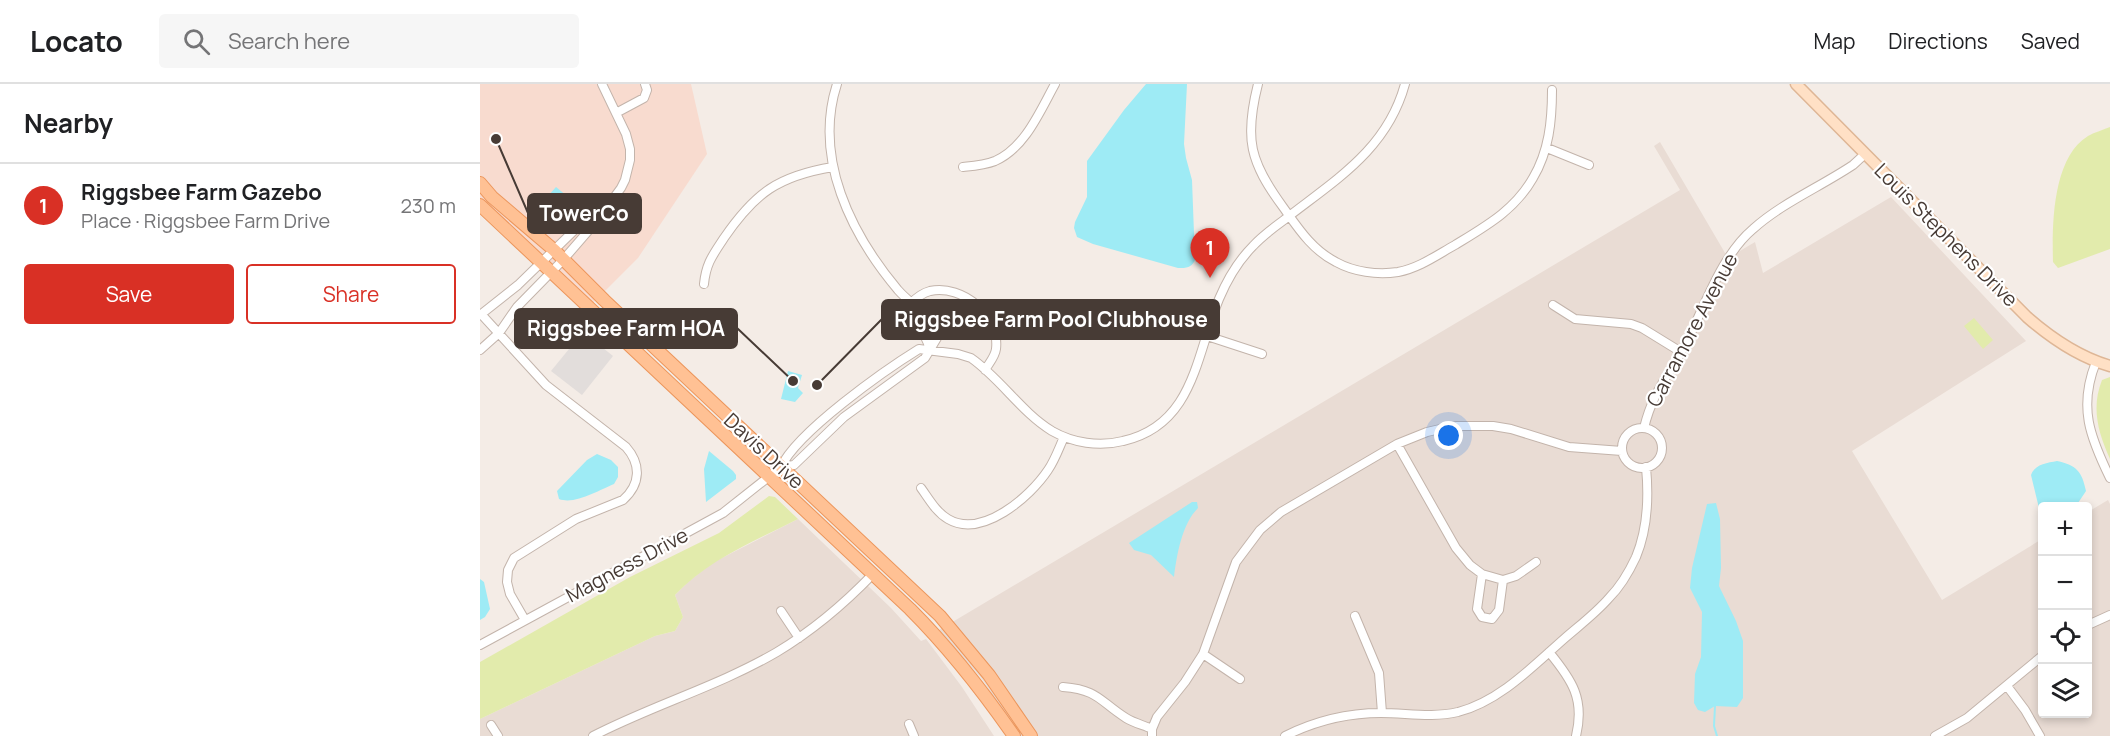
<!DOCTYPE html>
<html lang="en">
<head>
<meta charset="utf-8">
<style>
	body { margin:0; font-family:Manrope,sans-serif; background:#f6f6f6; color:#202124 }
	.controls { position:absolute; right:18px; bottom:18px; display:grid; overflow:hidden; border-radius:6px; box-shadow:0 3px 9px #0003 }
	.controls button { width:54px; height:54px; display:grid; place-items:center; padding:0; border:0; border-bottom:2px solid #e0e0e0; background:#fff; color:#202124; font:30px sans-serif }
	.you { position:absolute; left:969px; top:352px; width:21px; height:21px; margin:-15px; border:4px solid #fff; border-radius:50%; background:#1a73e8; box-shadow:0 0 0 9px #1a73e833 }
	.badge { display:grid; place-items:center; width:39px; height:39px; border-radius:50%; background:#d93025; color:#fff; font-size:20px; font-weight:700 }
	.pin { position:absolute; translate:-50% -50px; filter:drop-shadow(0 2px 3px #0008) }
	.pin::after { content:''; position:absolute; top:32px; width:21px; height:18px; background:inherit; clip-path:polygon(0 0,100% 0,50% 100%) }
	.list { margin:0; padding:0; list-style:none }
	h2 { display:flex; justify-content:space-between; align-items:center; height:78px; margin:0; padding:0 24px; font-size:26px }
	h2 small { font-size:20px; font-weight:400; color:#757577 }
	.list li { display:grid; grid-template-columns:39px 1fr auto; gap:18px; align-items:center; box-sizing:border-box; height:84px; padding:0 24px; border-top:2px solid #e0e0e0 }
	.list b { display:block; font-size:22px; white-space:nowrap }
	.list p { margin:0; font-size:20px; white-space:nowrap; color:#757577 }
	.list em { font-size:20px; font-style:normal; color:#757577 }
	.actions { display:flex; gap:12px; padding:18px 24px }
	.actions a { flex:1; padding:14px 0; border:2px solid #d93025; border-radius:6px; text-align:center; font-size:21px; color:#d93025 }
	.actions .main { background:#d93025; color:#fff }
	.icon { flex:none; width:33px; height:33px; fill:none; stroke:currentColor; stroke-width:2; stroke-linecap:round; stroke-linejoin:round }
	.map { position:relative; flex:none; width:1630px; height:652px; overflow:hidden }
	header { display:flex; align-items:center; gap:36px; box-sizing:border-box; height:84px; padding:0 30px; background:#fff; border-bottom:2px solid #e0e0e0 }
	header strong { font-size:28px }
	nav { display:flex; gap:33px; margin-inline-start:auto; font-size:21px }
	.search { width:420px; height:54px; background:#f6f6f6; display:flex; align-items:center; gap:15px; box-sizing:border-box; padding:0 21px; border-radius:6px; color:#757577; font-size:22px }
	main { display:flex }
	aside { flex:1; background:#fff }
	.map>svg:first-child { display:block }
</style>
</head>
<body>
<header>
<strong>Locato</strong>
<div class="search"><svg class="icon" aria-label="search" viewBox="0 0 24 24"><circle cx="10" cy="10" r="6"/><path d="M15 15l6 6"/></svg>Search here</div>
<nav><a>Map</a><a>Directions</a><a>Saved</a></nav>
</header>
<main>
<aside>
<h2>Nearby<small></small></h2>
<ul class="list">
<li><span class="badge">1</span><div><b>Riggsbee Farm Gazebo</b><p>Place · Riggsbee Farm Drive</p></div><em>230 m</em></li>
</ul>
<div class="actions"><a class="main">Save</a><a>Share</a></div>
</aside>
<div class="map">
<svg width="1630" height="652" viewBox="0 0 1630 652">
	<rect width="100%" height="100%" fill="#f4ece6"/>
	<!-- residential -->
	<path fill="#e9dcd4" d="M1180 58 1248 174 1275 158 1283 189 1411 113 1546 257 1372 367 1462 516 1562 455V630H1608V428L1628 416 1630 420V652H540L502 595 459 546 1200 106 1174 62Z
		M318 435 411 524 441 557 446 555 482 603 514 652H0V635L175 552 195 547 203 533 195 511 208 498 232 479Z"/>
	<!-- commercial -->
	<path fill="#f8dbcf" d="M0 0H211L227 70 158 174 112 220 0 115Z"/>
	<!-- green -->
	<path fill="#e2ebac" d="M1630 43V165L1578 184 1573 178C1572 142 1572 74 1608 52 1615 48 1623 46 1630 43Z
		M1494 234 1513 256 1503 265 1484 242Z
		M1630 293V375C1618 348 1611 324 1622 296Z
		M289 412 295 413 318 435C275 457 229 475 195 511L203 533 195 547 175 552 0 635V578L150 493 239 449Z"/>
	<!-- parking -->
	<path fill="#e2dddb" d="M103 248 133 272 102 311 71 287Z"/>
	<!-- water -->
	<path fill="#9eebf5" d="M666 0H707L704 60 706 74 712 96 715 176C711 184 707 184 698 184L613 160 597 153 594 144 595 138 607 113V77L644 26Z
		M76 103 98 121C87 131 71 132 59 122Z
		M308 287 322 291 318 304 323 309 315 318 301 315Z
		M229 367 253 387 256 391V395L226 418 224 385Z
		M117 370 131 376 138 383V393L134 400C119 406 95 421 79 415L77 407 107 376Z
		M1577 377C1597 381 1602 388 1606 407L1596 422H1562V429L1559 424 1551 391C1555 380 1567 379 1577 377Z
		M712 418H717L718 424C702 440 697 470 694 493L671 471 654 466 649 459Z
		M1236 419 1240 435 1241 484 1239 502 1256 537 1263 557V614L1257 623 1235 622 1225 628 1218 626 1214 619 1215 590 1221 573 1222 528 1210 504 1212 484 1227 420Z
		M0 495 4 498 10 525 5 533 0 536Z"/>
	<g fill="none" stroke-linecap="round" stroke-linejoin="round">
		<!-- stream -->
		<path stroke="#9eebf5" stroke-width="2" d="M1235 622 1234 642 1237 652"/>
		<!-- street casing -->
		<g stroke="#c3b4ab" stroke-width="10">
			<path id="street" d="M778 0C764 55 770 78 803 123 818 144 832 166 856 178 874 188 897 191 918 188 939 184 957 171 975 161 1006 142 1035 126 1053 94 1069 67 1072 37 1072 6
				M136 29 164 14 167 6 165 0
				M1067 64 1109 81
				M483 83C493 82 505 81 515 77 545 64 560 27 575 0
				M224 200C226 179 233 171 244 154 275 109 298 92 353 83
				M430 220C436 214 442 209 450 207 483 200 520 232 516 265 515 273 509 279 505 286
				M430 220 451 266
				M1073 221 1095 235 1151 240 1162 244 1201 268
				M1 230 66 301 146 363C161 380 161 400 143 416L96 435 34 474 28 486 27 498 30 510 45 536
				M0 231 38 201 108 133 127 120
				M727 252 782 270
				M0 266 19 249 37 223 83 176 116 138 141 104 145 96 150 76V65L146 50 122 0
				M1616 278C1598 323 1610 353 1630 394
				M1142 364a20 20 0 1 1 40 0a20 20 0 1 1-40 0Z
				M1164 344C1173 307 1189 291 1206 259 1225 222 1241 172 1273 145 1302 119 1340 103 1373 81L1385 70
				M917 360 976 464 990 481 1002 490 1023 496 1036 492 1056 478
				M301 383 314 381 364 333 445 274 457 254C451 229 433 223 418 206 371 150 333 74 357 0
				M441 404C449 415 456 428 468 435 502 455 550 413 568 386 575 376 579 364 584 353
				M1002 490 997 525 1002 533 1012 535 1019 526 1023 496
				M301 527 319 554
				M875 532 899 589 902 629
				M1608 541 1630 531
				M0 561 243 429 301 383C317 348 405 286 439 265L478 270 491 274C521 295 541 328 572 347 593 359 619 363 643 357 714 341 716 271 739 215 747 196 758 177 773 162 782 152 793 144 804 136 855 96 907 66 925 0
				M1069 568C1092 596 1105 615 1096 652
				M723 570 760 595
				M1527 602 1545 626 1560 652
				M583 603C619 606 619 617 646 634 654 639 663 641 672 645
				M429 640 434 652
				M11 641 18 652
				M113 652C173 621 239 602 297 568 332 547 365 519 393 490
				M672 652V645L677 633 705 598 723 570 756 478 780 446 801 428 917 360 947 348 960 345 977 342H1013L1031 345 1089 363 1142 367
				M805 652C835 637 867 629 901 629 927 629 952 634 978 628 1020 617 1053 582 1085 554 1100 541 1116 529 1129 514 1140 503 1149 488 1156 473 1168 444 1169 414 1166 383
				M1455 652 1487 634 1562 572"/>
		</g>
		<!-- secondary casing -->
		<g stroke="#deb696" stroke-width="13">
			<path id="secondary" d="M1316 0 1547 233C1571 254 1599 273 1630 282"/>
		</g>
		<!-- primary casing -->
		<g stroke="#ec965c" stroke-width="14">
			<path id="primary" d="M0 99 12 113 74 166 124 216 460 532 509 591 551 652
				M0 121 430 525C469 564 502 606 534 652"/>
		</g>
		<!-- street -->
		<use href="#street" stroke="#fff" stroke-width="8"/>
		<!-- secondary -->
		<use href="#secondary" stroke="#ffe0c5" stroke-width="10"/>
		<!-- primary -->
		<use href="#primary" stroke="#ffc194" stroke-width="12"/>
	</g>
	<g text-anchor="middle" stroke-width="4.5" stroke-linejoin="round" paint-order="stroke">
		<!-- street labels -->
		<g font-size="20" fill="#473b35" stroke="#fff">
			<text transform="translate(1466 151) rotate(45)" y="7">Louis Stephens Drive</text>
			<text transform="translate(1212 246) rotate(-62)" y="7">Carramore Avenue</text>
			<text transform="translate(284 367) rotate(43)" y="7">Davis Drive</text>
			<text transform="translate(147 481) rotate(-28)" y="7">Magness Drive</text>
		</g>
	</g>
	<!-- callouts -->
	<path fill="none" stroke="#473b35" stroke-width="2" d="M16 55L48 129M337 301L402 235M313 297L257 244"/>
	<g fill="#473b35" stroke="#fff" stroke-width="2">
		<circle cx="16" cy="55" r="6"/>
		<circle cx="337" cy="301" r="6"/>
		<circle cx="313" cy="297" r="6"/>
	</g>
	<g fill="#473b35" stroke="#473b35" stroke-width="2">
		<rect x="48" y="110" width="113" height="39" rx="6"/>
		<rect x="402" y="216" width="337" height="39" rx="6"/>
		<rect x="35" y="225" width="222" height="39" rx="6"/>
	</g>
	<g font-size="21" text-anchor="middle" font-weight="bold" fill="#fff">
		<text x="104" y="137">TowerCo</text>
		<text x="571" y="243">Riggsbee Farm Pool Clubhouse</text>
		<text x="146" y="252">Riggsbee Farm HOA</text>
	</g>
</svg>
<div class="controls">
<button>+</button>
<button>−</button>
<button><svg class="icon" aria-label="locate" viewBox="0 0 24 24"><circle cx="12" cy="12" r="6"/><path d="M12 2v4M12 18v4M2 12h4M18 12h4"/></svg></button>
<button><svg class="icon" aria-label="layers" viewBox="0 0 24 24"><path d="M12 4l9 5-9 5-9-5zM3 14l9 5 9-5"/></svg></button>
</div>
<div class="you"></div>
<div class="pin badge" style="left:730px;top:194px">1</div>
</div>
</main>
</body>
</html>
